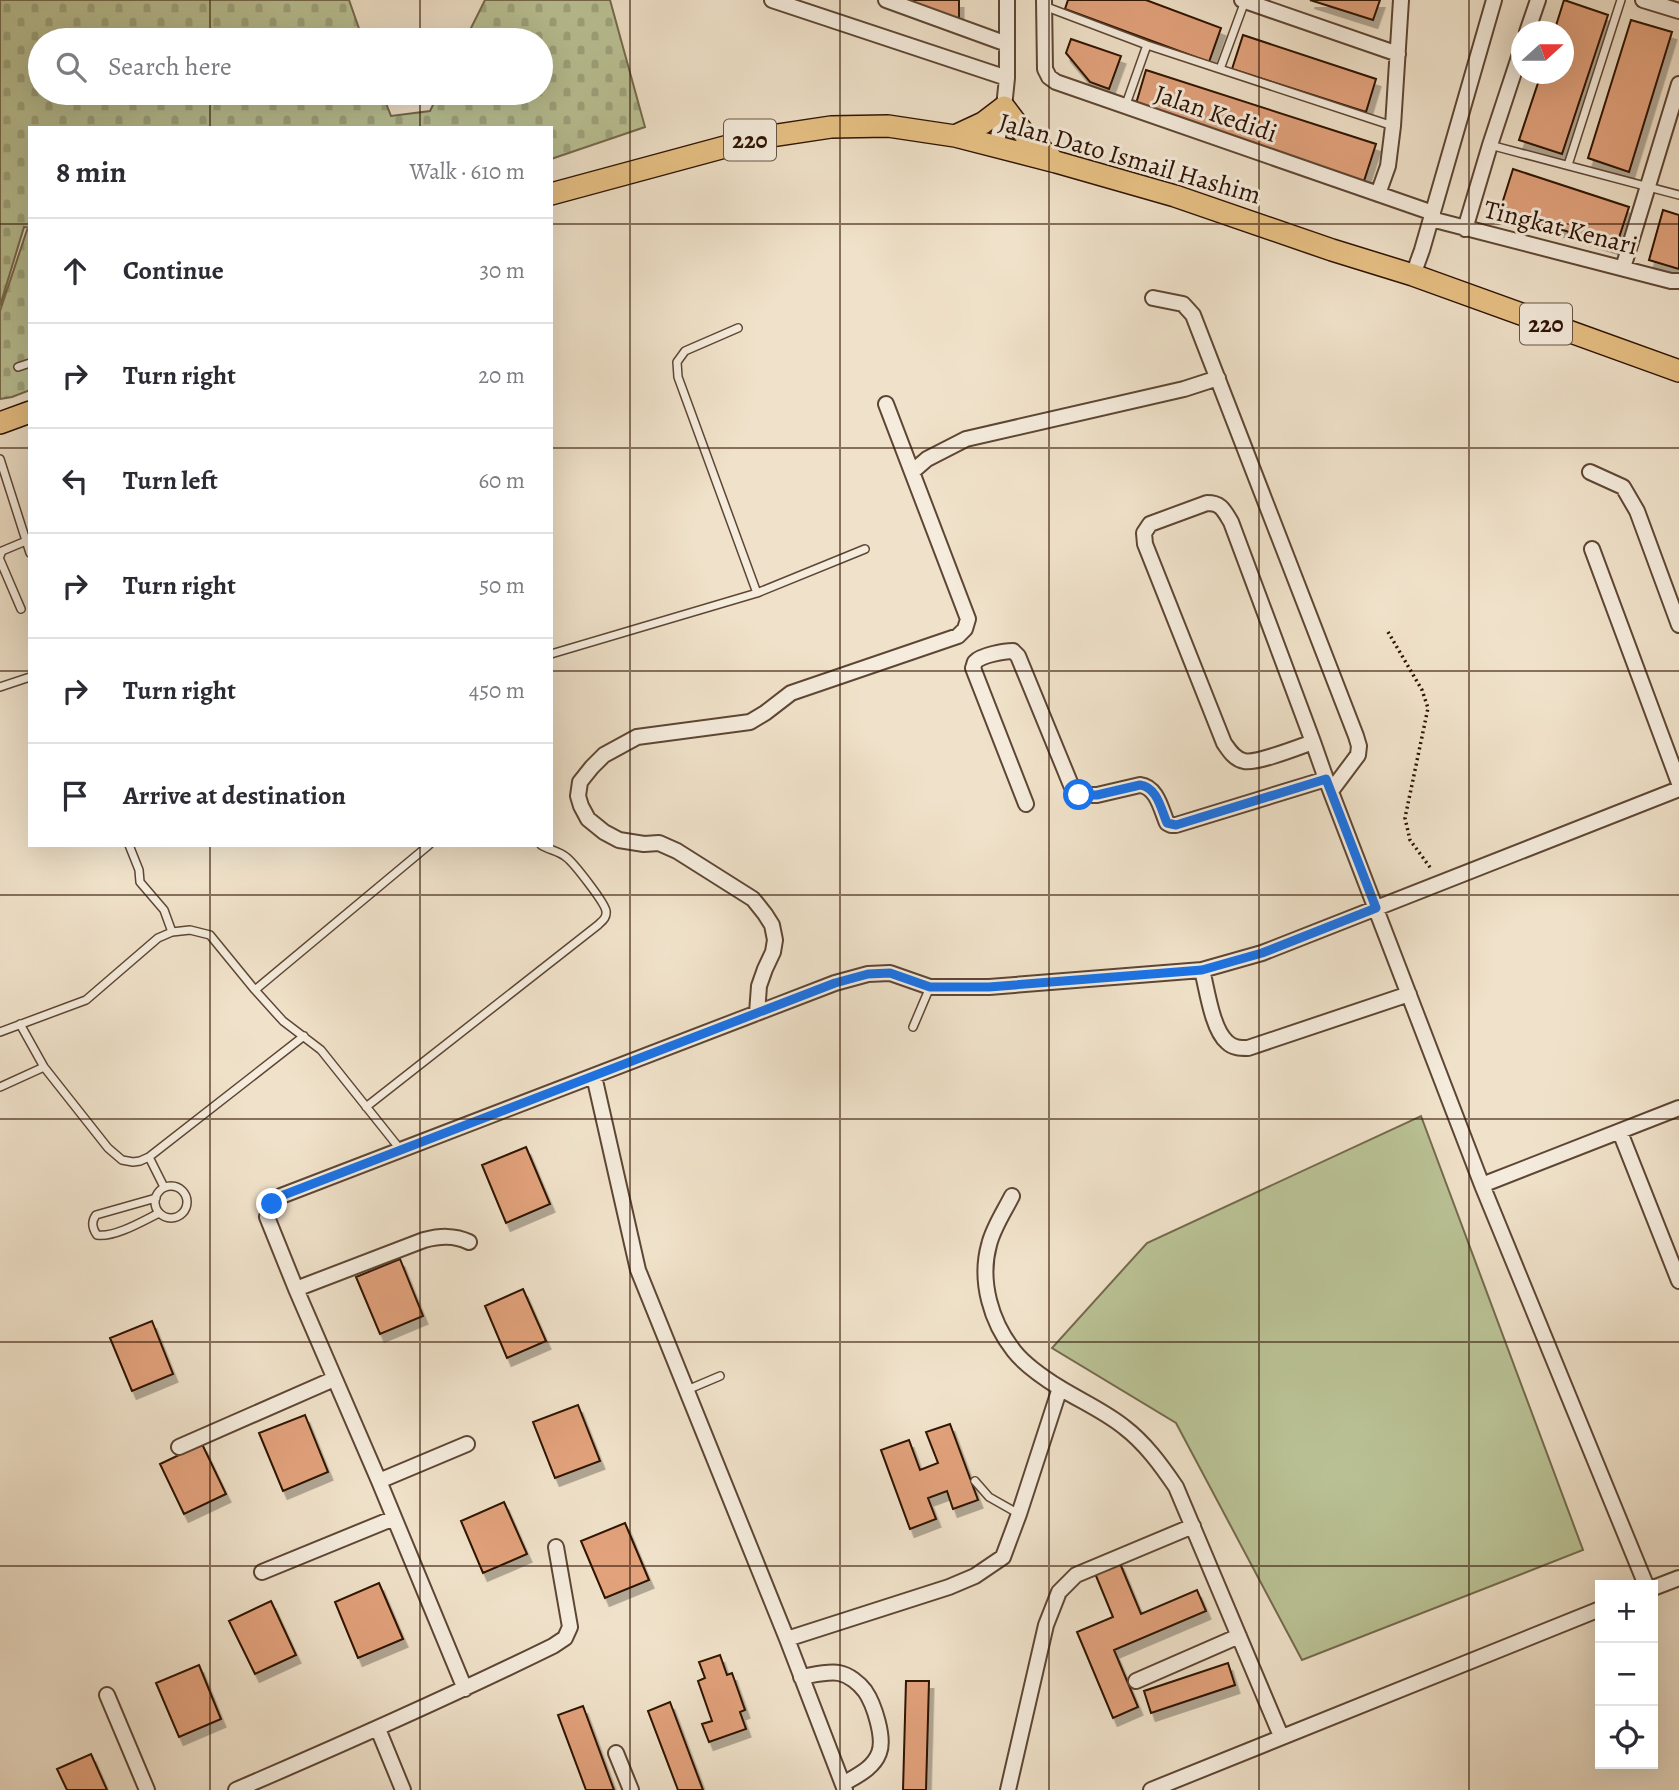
<!DOCTYPE html>
<html lang="en">
<head>
<meta charset="utf-8">
<style>
	body { margin:0; font-family:Alegreya,serif; background:#f2f2f3; color:#2b2b33 }
	.controls { position:absolute; right:21px; bottom:21px; display:grid; overflow:hidden; border-radius:0px; box-shadow:0 7px 28px #0002 }
	.controls button { width:63px; height:63px; display:grid; place-items:center; padding:0; border:0; border-bottom:2px solid #e1e1e2; background:#fff; color:#2b2b33; font:35px sans-serif }
	.compass { position:absolute; left:1511px; top:21px; width:63px; height:63px; border-radius:50%; background:#fff; box-shadow:0 7px 28px #0002; rotate:69deg }
	.stop { position:absolute; width:21px; height:21px; margin:-16px; border:5px solid #1a73e8; border-radius:50%; background:#fff }
	.stop.end { background:#1a73e8; border-color:#fff; box-shadow:0 2px 7px #0008 }
	.list { margin:0; padding:0; list-style:none }
	h2 { display:flex; justify-content:space-between; align-items:center; height:91px; margin:0; padding:0 28px; font-size:30px }
	h2 small { font-size:23px; font-weight:400; color:#7c7c81 }
	.list li { display:grid; grid-template-columns:46px 1fr auto; gap:21px; align-items:center; box-sizing:border-box; height:105px; padding:0 28px; border-top:2px solid #e1e1e2 }
	.list b { display:block; font-size:26px; white-space:nowrap }
	.list em { font-size:23px; font-style:normal; color:#7c7c81 }
	.icon { flex:none; width:38px; height:38px; fill:none; stroke:currentColor; stroke-width:2; stroke-linecap:round; stroke-linejoin:round }
	.map { position:relative; flex:none; width:1679px; height:1790px; overflow:hidden }
	.search { position:absolute; background:#fff; box-shadow:0 7px 28px #0002; left:28px; top:28px; width:525px; height:77px; display:flex; align-items:center; gap:18px; box-sizing:border-box; padding:0 24px; border-radius:38px; color:#7c7c81; font-size:26px }
	.panel { position:absolute; background:#fff; box-shadow:0 7px 28px #0002; left:28px; top:126px; width:525px; height:721px; border-radius:0px }
	.map>svg:first-child { display:block }
</style>
</head>
<body>
<div class="map">
<svg width="1679" height="1790" viewBox="0 0 1679 1790">
	<defs>
		<pattern id="cemetery-stones" width="16" height="16" patternUnits="userSpaceOnUse" patternTransform="scale(1.75)"><rect width="16" height="16" fill="#bac396"/><path d="M2 7V4a2 2 0 0 1 4 0v3zM10 15v-3a2 2 0 0 1 4 0v3z" fill="#a0a680"/></pattern>
		<filter id="shadow"><feDropShadow dx="4.5" dy="8" stdDeviation="0" flood-color="#0004"/></filter>
	</defs>
	<rect width="100%" height="100%" fill="#f0e2ca"/>
	<filter id="stains"><feTurbulence type="fractalNoise" baseFrequency=".00286" numOctaves="4"/><feColorMatrix values="0 0 0 0 .2 0 0 0 0 .09 0 0 0 0 .02 0 0 0 .5 -.17"/></filter>
	<radialGradient id="worn" r=".72"><stop offset=".6" stop-color="#630" stop-opacity="0"/><stop offset="1" stop-color="#630" stop-opacity=".3"/></radialGradient>
	<!-- cemetery -->
	<path fill="url(#cemetery-stones)" stroke="#746a4c" stroke-width="2" d="M0 0H349L363 40H40V93H382L391 116 430 111 439 93H541V40H465L485 0H610L645 127 551 159V128H30V228L24 227 0 306Z
		M27 230H30V390L12 397 0 399V311Z"/>
	<!-- park -->
	<path fill="#bac396" stroke="#746a4c" stroke-width="2" d="M1421 1116 1583 1550 1302 1660 1176 1423 1052 1348 1147 1243Z"/>
	<!-- building -->
	<path fill="#e2a27b" stroke="#2d1202" stroke-width="2" filter="url(#shadow)" d="M902 0H959V20Z
		M1068 0H1146L1221 28 1209 62 1065 9Z
		M1310 0H1380L1373 20Z
		M1564 0 1608 15 1562 154 1519 140 1541 74H1564V32H1554Z
		M1631 20 1672 32 1629 172 1588 158Z
		M1243 35 1376 79 1366 112 1232 69Z
		M1071 39 1121 56 1109 89 1090 82 1066 53Z
		M1146 70 1376 144 1364 181 1135 107Z
		M1513 169 1629 207 1616 247 1500 210Z
		M1663 210 1679 215V269L1649 260Z
		M526 1147 550 1204 506 1223 482 1165Z
		M400 1259 423 1316 380 1334 356 1277Z
		M523 1289 546 1341 507 1358 485 1306Z
		M152 1321 173 1374 132 1391 110 1338Z
		M578 1405 600 1461 555 1478 533 1422Z
		M305 1415 328 1472 283 1491 259 1433Z
		M950 1424 978 1500 953 1509 947 1491 928 1498 936 1519 910 1529 881 1450 909 1440 920 1470 938 1463 926 1432Z
		M202 1444 226 1494 184 1514 160 1464Z
		M504 1502 527 1554 483 1573 461 1521Z
		M625 1523 649 1580 605 1598 581 1541Z
		M1119 1561 1141 1614 1197 1590 1206 1611 1114 1650 1138 1707 1113 1718 1077 1632 1113 1617 1094 1571Z
		M379 1583 403 1639 358 1658 335 1602Z
		M271 1601 296 1655 255 1674 229 1621Z
		M720 1655 727 1675 732 1673 745 1710 740 1712 746 1729 709 1742 702 1724 712 1721 698 1681 705 1678 699 1662Z
		M1228 1663 1235 1685 1151 1713 1144 1691Z
		M199 1665 221 1719 179 1737 156 1683Z
		M906 1681H929L926 1790H903Z
		M670 1702 703 1790H678L648 1711Z
		M583 1706 614 1790H586L558 1715Z
		M91 1754 107 1790H67L57 1769Z"/>
	<g fill="none" stroke-linecap="round" stroke-linejoin="round">
		<!-- service casing -->
		<g stroke="#5e4634" stroke-width="10">
			<path id="service" d="M1044 6 1147 45 1393 126
				M1220 69 1245 1
				M1125 107 1147 45
				M1490 145 1679 195
				M1568 165 1621 0
				M738 328 685 351 677 362 678 377 757 593
				M18 367 30 363
				M0 459 30 553
				M0 556 2 551 26 541
				M0 560 21 609
				M551 654 757 593 865 549
				M0 687 30 677
				M129 845 139 870 140 882 164 910 172 932
				M255 990 429 845
				M20 1024 44 1067 108 1148 122 1160 133 1162 140 1161 149 1157 304 1036
				M913 1027 930 987
				M0 1032 86 1000 158 938 172 932 190 930 210 935 255 990 283 1021 321 1050 400 1149
				M0 1087 44 1067
				M366 1107 598 925C602 921 607 918 606 911 605 903 574 863 566 857 559 851 549 850 541 845
				M149 1157 164 1187
				M155 1202a16 16 0 1 1 32 0a16 16 0 1 1-32 0Z
				M156 1198 96 1215C91 1222 92 1228 97 1235 114 1238 143 1221 159 1213
				M687 1390 720 1376
				M975 1481 989 1497 1019 1514"/>
		</g>
		<!-- minor casing -->
		<g stroke="#5e4634" stroke-width="18">
			<path id="minor" d="M772 0 1007 78
				M886 0 1007 44
				M1044 0 1045 69 1049 77 1056 82 1433 213
				M1242 0 1398 54
				M1643 0 1679 11
				M1527 32 1538 0
				M996 147 1004 107 1007 78V0
				M1378 194 1388 166 1393 126 1401 0
				M1431 219 1671 281H1679
				M1465 229 1490 145 1522 48
				M1623 268 1679 84
				M1413 275 1422 250 1494 0
				M1153 298 1183 304 1193 315 1356 736 1359 746 1358 755 1331 791
				M912 472 927 459 966 439 1184 389 1218 378
				M1590 472 1623 487 1637 511 1679 625
				M1592 549 1679 783
				M1313 742C1299 747 1256 764 1244 761 1234 759 1229 750 1224 743L1145 544 1144 533 1150 524 1207 503C1222 503 1224 511 1231 522L1313 742 1326 779 1482 1185 1646 1585
				M1026 804 973 668C974 666 974 664 975 662 981 655 1005 651 1013 651L1018 656 1071 785 1079 795H1097L1140 785C1157 787 1161 809 1167 823L1171 825H1176L1326 779
				M1202 970C1207 989 1212 1029 1227 1042 1233 1048 1240 1048 1248 1048L1409 994
				M757 1013 759 986 765 969 773 952 775 940 772 925 765 914 753 899 677 851 659 843 644 844 619 840 604 832 588 819 581 806 578 796 580 782 592 767 604 755 637 737 750 722 765 713 791 693 958 636 965 629 968 619 886 404
				M594 1076 638 1270 787 1639 845 1790
				M1620 1132 1679 1281
				M1482 1185 1679 1108
				M1012 1196C1004 1212 993 1228 989 1245 979 1281 991 1322 1014 1351 1025 1365 1044 1378 1060 1388 1081 1401 1104 1411 1124 1427 1145 1443 1161 1465 1176 1487L1281 1736
				M296 1289 424 1240C440 1236 454 1235 469 1242
				M179 1447 334 1379
				M379 1481 467 1444
				M262 1572 394 1518
				M1653 1588 1679 1578
				M787 1639 949 1587 975 1576 1003 1557 1019 1514 1060 1388
				M801 1677C813 1675 828 1671 839 1673 849 1675 859 1683 865 1691 874 1704 885 1738 879 1753 873 1769 856 1776 843 1784
				M1136 1681 1239 1636
				M465 1689 379 1481 296 1289 267 1217 272 1204 281 1196 835 983 868 974 890 973 930 987H989L1202 970 1262 953 1679 789
				M107 1695 147 1790
				M378 1729 403 1790
				M616 1753 631 1790
				M236 1790C343 1744 449 1697 553 1646L565 1638 570 1627 556 1547
				M1008 1790 1046 1625 1059 1592 1076 1575 1193 1526
				M1151 1790 1600 1609"/>
		</g>
		<!-- primary casing -->
		<g stroke="#2d1202" stroke-width="24">
			<path id="primary" d="M955 136 983 123 1004 107 1026 136 1051 158
				M551 194 758 138 831 127 888 126 928 132 955 136 1056 162 1175 196 1332 250 1413 275 1679 371
				M0 423 30 412"/>
		</g>
		<!-- path -->
		<path stroke="#2d1202" stroke-width="3.5" stroke-dasharray="2 3.5" stroke-linecap="butt" d="M1388 632 1422 690 1428 708 1405 818 1410 840 1432 870"/>
		<!-- service -->
		<use href="#service" stroke="#f5ecdd" stroke-width="7"/>
		<!-- minor -->
		<use href="#minor" stroke="#f5ecdd" stroke-width="14"/>
		<!-- primary -->
		<use href="#primary" stroke="#e8c185" stroke-width="21"/>
	</g>
	<g fill="none" stroke-linecap="round" stroke-linejoin="round">
		<!-- route -->
		<path stroke="#1a73e8" stroke-width="9" d="M272 1204 281 1196 835 983 868 974 890 973 930 987H989L1202 970 1262 953 1376 908 1326 779 1176 825 1167 823C1161 809 1157 787 1140 785L1097 795H1079"/>
	</g>
	<!-- grid -->
	<path fill="none" stroke="#2d1202" stroke-width="2" stroke-opacity="0.55" d="M210 0V40M420 0V40M630 0V1790M840 0V1790M1049 0V1790M1259 0V1790M1469 0V1790M210 93V128M420 93V128M0 224H30M551 224H1679M0 448H30M551 448H1679M0 671H30M551 671H1679M210 845V1790M420 845V1790M0 895H1679M0 1119H1679M0 1342H1679M0 1566H1679"/>
	<g text-anchor="middle" stroke-width="6" stroke-linejoin="round" paint-order="stroke">
		<!-- shield labels -->
		<g fill="#f5ecdd" stroke="#695344" stroke-width="2">
			<rect x="724" y="119.5" width="52" height="41" rx="5"/>
			<rect x="1520" y="303.5" width="52" height="41" rx="5"/>
		</g>
		<g font-size="24" font-weight="bold" fill="#2d1202">
			<text x="750" y="148">220</text>
			<text x="1546" y="332">220</text>
		</g>
		<!-- street labels -->
		<g font-size="26" fill="#2d1202" stroke="#f5ecdd">
			<text transform="translate(1216 113) rotate(19)" y="9">Jalan Kedidi</text>
			<text transform="translate(1130 158) rotate(16)" y="9">Jalan Dato Ismail Hashim</text>
			<text transform="translate(1561 227) rotate(14)" y="9">Tingkat Kenari</text>
		</g>
	</g>
	<rect width="100%" height="100%" filter="url(#stains)"/>
	<rect width="100%" height="100%" fill="url(#worn)"/>
</svg>
<div class="controls">
<button>+</button>
<button>−</button>
<button><svg class="icon" aria-label="locate" viewBox="0 0 24 24"><circle cx="12" cy="12" r="6"/><path d="M12 2v4M12 18v4M2 12h4M18 12h4"/></svg></button>
</div>
<svg class="compass" viewBox="-18 -18 36 36"><path d="M0-13l5 13h-10z" fill="#e53935"/><path d="M0 13l5-13h-10z" fill="#7c7c81"/></svg>
<div class="stop" style="left:1079px;top:795px"></div>
<div class="stop end" style="left:272px;top:1204px"></div>
<div class="search"><svg class="icon" aria-label="search" viewBox="0 0 24 24"><circle cx="10" cy="10" r="6"/><path d="M15 15l6 6"/></svg>Search here</div>
<section class="panel">
<h2>8 min<small>Walk · 610 m</small></h2>
<ul class="list">
<li><svg class="icon" aria-label="ahead" viewBox="0 0 24 24"><path d="M12 20V5M6 11l6-6 6 6"/></svg><div><b>Continue</b></div><em>30 m</em></li>
<li><svg class="icon" aria-label="right" viewBox="0 0 24 24"><path d="M7 20v-9h11M14 6l5 5-5 5"/></svg><div><b>Turn right</b></div><em>20 m</em></li>
<li><svg class="icon" aria-label="left" viewBox="0 0 24 24"><path d="M17 20v-9H6M10 6l-5 5 5 5"/></svg><div><b>Turn left</b></div><em>60 m</em></li>
<li><svg class="icon" aria-label="right" viewBox="0 0 24 24"><path d="M7 20v-9h11M14 6l5 5-5 5"/></svg><div><b>Turn right</b></div><em>50 m</em></li>
<li><svg class="icon" aria-label="right" viewBox="0 0 24 24"><path d="M7 20v-9h11M14 6l5 5-5 5"/></svg><div><b>Turn right</b></div><em>450 m</em></li>
<li><svg class="icon" aria-label="arrive" viewBox="0 0 24 24"><path d="M6 21V4h12l-3 4 3 4H6"/></svg><div><b>Arrive at destination</b></div></li>
</ul>
</section>
</div>
</body>
</html>
